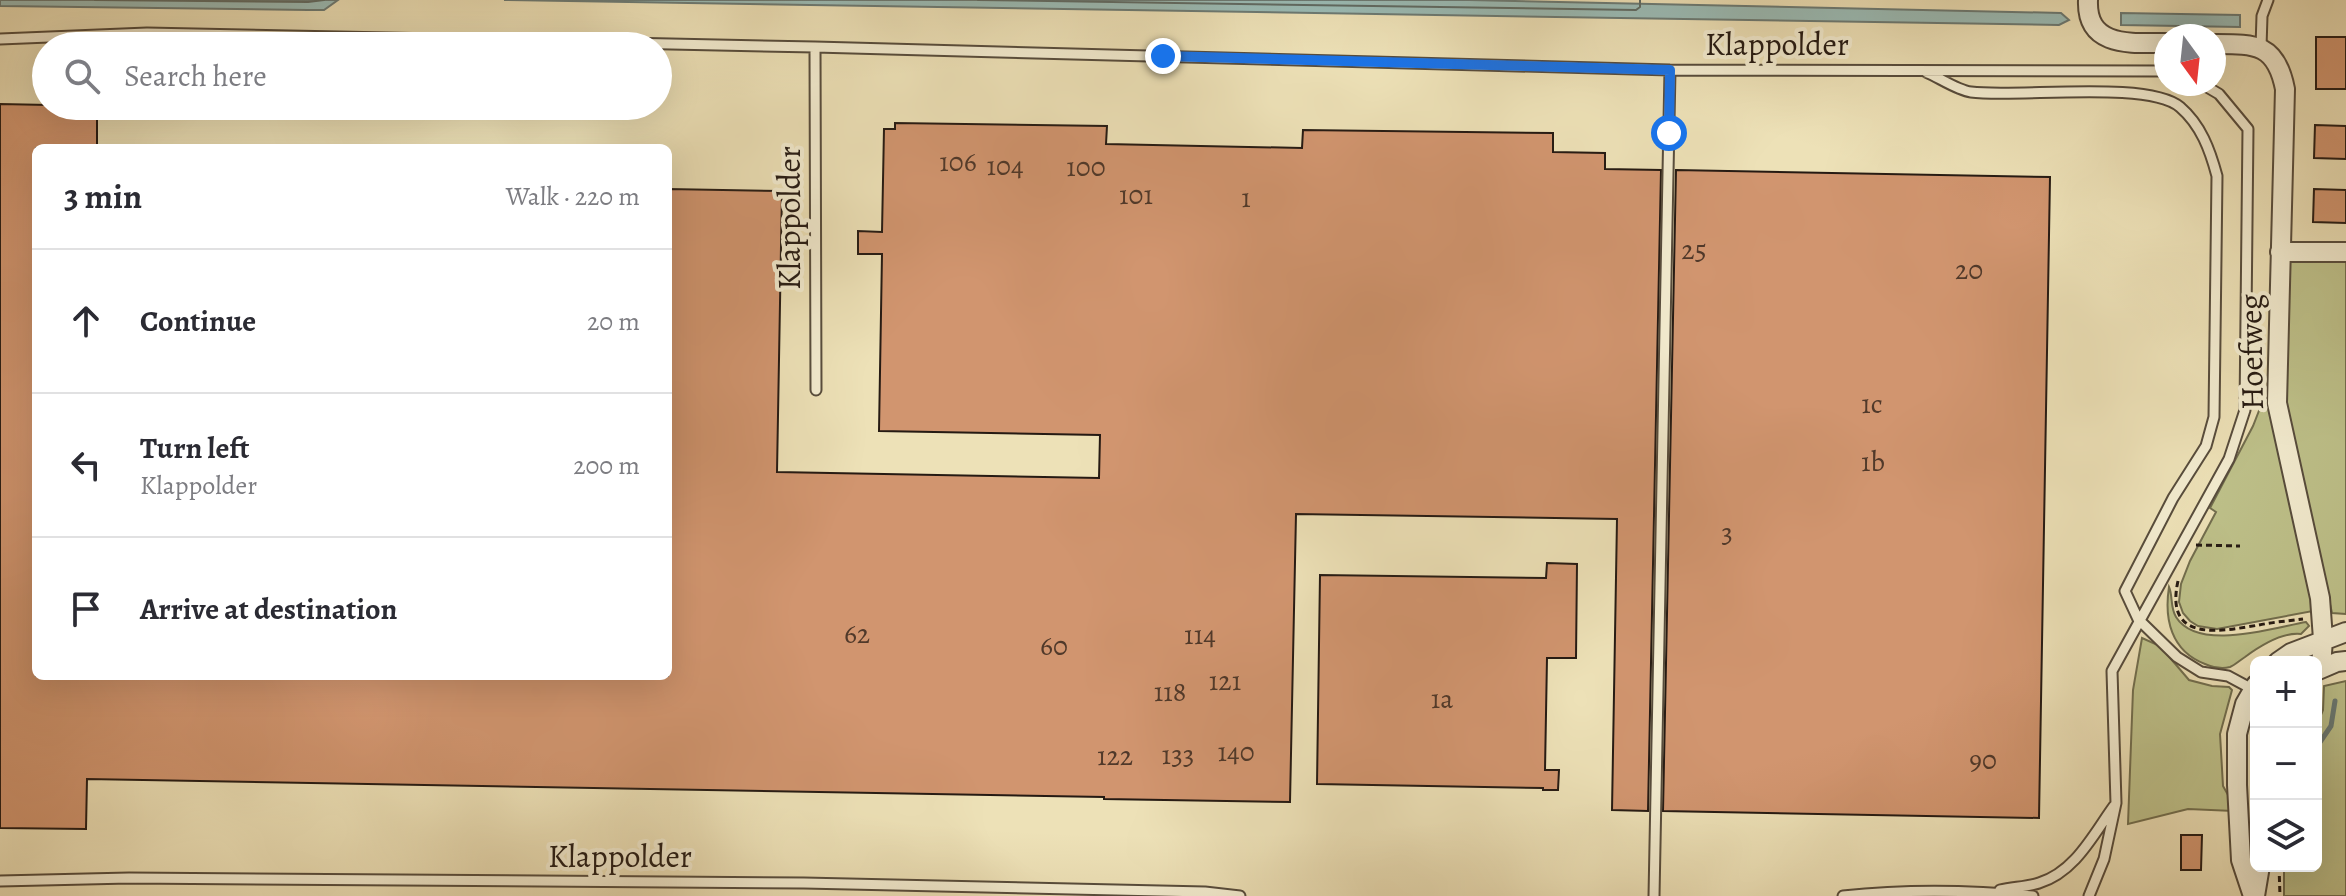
<!DOCTYPE html>
<html lang="en">
<head>
<meta charset="utf-8">
<style>
	body { margin:0; font-family:Alegreya,serif; background:#f7f7f7; color:#2b2b33 }
	.controls { position:absolute; right:24px; bottom:24px; display:grid; overflow:hidden; border-radius:12px; box-shadow:0 8px 32px #0002 }
	.controls button { width:72px; height:72px; display:grid; place-items:center; padding:0; border:0; border-bottom:2px solid #e1e1e2; background:#fff; color:#2b2b33; font:40px sans-serif }
	.compass { position:absolute; left:2154px; top:24px; width:72px; height:72px; border-radius:50%; background:#fff; box-shadow:0 8px 32px #0002; rotate:165deg }
	.stop { position:absolute; width:24px; height:24px; margin:-18px; border:6px solid #1a73e8; border-radius:50%; background:#fff }
	.stop.end { background:#1a73e8; border-color:#fff; box-shadow:0 2px 8px #0008 }
	.list { margin:0; padding:0; list-style:none }
	h2 { display:flex; justify-content:space-between; align-items:center; height:104px; margin:0; padding:0 32px; font-size:34px }
	h2 small { font-size:26px; font-weight:400; color:#7c7c81 }
	.list li { display:grid; grid-template-columns:52px 1fr auto; gap:24px; align-items:center; box-sizing:border-box; height:144px; padding:0 32px; border-top:2px solid #e1e1e2 }
	.list b { display:block; font-size:30px; white-space:nowrap }
	.list p { margin:0; font-size:26px; white-space:nowrap; color:#7c7c81 }
	.list em { font-size:26px; font-style:normal; color:#7c7c81 }
	.icon { flex:none; width:44px; height:44px; fill:none; stroke:currentColor; stroke-width:2; stroke-linecap:round; stroke-linejoin:round }
	.map { position:relative; flex:none; width:2346px; height:896px; overflow:hidden }
	.search { position:absolute; background:#fff; box-shadow:0 8px 32px #0002; left:32px; top:32px; width:640px; height:88px; display:flex; align-items:center; gap:20px; box-sizing:border-box; padding:0 28px; border-radius:44px; color:#7c7c81; font-size:30px }
	.panel { position:absolute; background:#fff; box-shadow:0 8px 32px #0002; left:32px; top:144px; width:640px; height:536px; border-radius:12px }
	.map>svg:first-child { display:block }
</style>
</head>
<body>
<div class="map">
<svg width="2346" height="896" viewBox="0 0 2346 896">
	<rect width="100%" height="100%" fill="#ede1b7"/>
	<filter id="stains"><feTurbulence type="fractalNoise" baseFrequency=".0025" numOctaves="4"/><feColorMatrix values="0 0 0 0 .2 0 0 0 0 .09 0 0 0 0 .02 0 0 0 .5 -.17"/></filter>
	<radialGradient id="worn" r=".72"><stop offset=".6" stop-color="#630" stop-opacity="0"/><stop offset="1" stop-color="#630" stop-opacity=".3"/></radialGradient>
	<!-- green -->
	<path fill="#bec18a" stroke="#726e4e" stroke-width="2" d="M2287 262H2346V614L2332 613 2286 410Z
		M2270 401 2300 534 2313 611 2217 629 2198 626 2190 621 2183 613 2179 602 2181 584 2190 561 2216 512 2210 508 2253 426 2262 403Z
		M2169 587C2173 596 2170 607 2176 617 2198 652 2272 628 2306 622L2309 626 2301 634C2283 632 2260 646 2245 657 2240 660 2235 665 2230 667 2222 669 2212 667 2205 664 2171 651 2164 619 2169 587Z
		M2142 638 2160 646 2189 680 2212 686 2229 687 2232 690 2220 734 2223 786 2232 802 2233 811 2188 809 2128 824 2133 690Z
		M2346 681V896H2284V866H2316V727L2323 710 2324 686Z"/>
	<!-- water -->
	<path fill="#9bbcb6" stroke="#6c7b75" stroke-width="2" d="M0 0H338L324 10H308L0 6Z
		M504 0H1469L2061 13 2069 20 2059 25Z
		M2121 13 2240 15V27L2121 25Z"/>
	<g fill="none" stroke-linecap="round" stroke-linejoin="round">
		<!-- shore -->
		<path stroke="#606b64" stroke-width="2" d="M95 0 308 2 324 0
			M978 0 1636 10 1640 7V0"/>
		<!-- stream -->
		<path stroke="#6c7b75" stroke-width="5" d="M2316 748 2331 726 2335 701"/>
	</g>
	<!-- building -->
	<path fill="#d1956f" stroke="#251a13" stroke-width="2" d="M2316 37H2346V89H2316Z
		M0 104 97 106V148H36V676H668V189L782 191 777 472 1099 478 1100 435 879 431 882 254H858V231L882 232 884 129H895V123L1107 126 1106 144 1302 148 1303 130 1553 133V152L1605 153V169L1661 170 1648 811 1612 810 1617 519 1296 514 1290 802 1104 799V797L87 779 86 829 0 828Z
		M2315 125 2346 126V159L2314 158Z
		M1676 170 2050 177 2039 818 1663 811Z
		M2314 189 2346 190V223L2313 222Z
		M1547 563 1577 564 1576 658H1547L1545 770H1559L1558 790H1543V788L1317 784 1320 575 1546 578Z
		M2181 835H2202L2201 870H2181Z"/>
	<g fill="none" stroke-linecap="round" stroke-linejoin="round">
		<!-- service casing -->
		<g stroke="#574c3c" stroke-width="13">
			<path id="service" d="M0 39 147 33 815 47 1670 70 2166 71
				M815 47 816 390
				M2261 47 2262 16 2268 0
				M1926 72C1940 78 1957 90 1971 92 2017 98 2148 80 2180 107 2201 125 2210 150 2217 176L2214 417 2206 446 2173 498 2125 591 2138 619 2177 657 2201 672 2228 676 2254 690
				M0 881 129 878 804 883 1205 892 1240 896
				M2000 890C2013 887 2027 887 2039 883 2075 872 2093 835 2114 806
				M1654 896 1670 70
				M1843 896C1906 889 1970 890 2033 896
				M2089 896 2104 859 2116 803 2112 671 2229 459 2245 410 2248 129 2219 94 2202 84"/>
		</g>
		<!-- minor casing -->
		<g stroke="#574c3c" stroke-width="22">
			<path id="minor" d="M2088 0C2086 48 2131 43 2166 43
				M2214 44C2255 44 2276 43 2285 89L2277 403 2320 598 2323 639 2321 668
				M2280 252H2346
				M2278 662 2291 653 2346 632
				M2316 671 2337 662 2346 661
				M2253 896 2241 860 2237 785V734L2245 704 2256 685
				M2255 896 2260 866"/>
		</g>
		<!-- path -->
		<path stroke="#251a13" stroke-width="3" stroke-dasharray="6 4" stroke-linecap="butt" d="M2196 545 2240 546
			M2178 581C2164 644 2221 631 2259 625 2273 622 2288 621 2303 619
			M2316 717 2319 688
			M2279 866 2280 896"/>
		<!-- service -->
		<use href="#service" stroke="#f3ecd0" stroke-width="9"/>
		<!-- minor -->
		<use href="#minor" stroke="#f3ecd0" stroke-width="18"/>
	</g>
	<g fill="none" stroke-linecap="round" stroke-linejoin="round">
		<!-- route -->
		<path stroke="#1a73e8" stroke-width="10" d="M1163 56 1670 70 1669 133"/>
	</g>
	<g text-anchor="middle" stroke-width="8" stroke-linejoin="round" paint-order="stroke">
		<!-- number labels -->
		<g font-size="28" fill="#50392a">
			<text x="958" y="171">106</text>
			<text x="1005" y="175">104</text>
			<text x="1086" y="176">100</text>
			<text x="1136" y="204">101</text>
			<text x="1246" y="207">1</text>
			<text x="1694" y="259">25</text>
			<text x="1969" y="279">20</text>
			<text x="1872" y="413">1c</text>
			<text x="1873" y="471">1b</text>
			<text x="1727" y="542">3</text>
			<text x="857" y="643">62</text>
			<text x="1200" y="644">114</text>
			<text x="1054" y="655">60</text>
			<text x="1225" y="690">121</text>
			<text x="1170" y="701">118</text>
			<text x="1442" y="708">1a</text>
			<text x="1236" y="761">140</text>
			<text x="1178" y="764">133</text>
			<text x="1115" y="765">122</text>
			<text x="1983" y="769">90</text>
		</g>
		<!-- street labels -->
		<g font-size="32" fill="#251a13" stroke="#f3ecd0">
			<text x="1777" y="55">Klappolder</text>
			<text transform="translate(789 218) rotate(-90)" y="11">Klappolder</text>
			<text transform="translate(2251 352) rotate(-91)" y="11">Hoefweg</text>
			<text x="620" y="867">Klappolder</text>
		</g>
	</g>
	<rect width="100%" height="100%" filter="url(#stains)"/>
	<rect width="100%" height="100%" fill="url(#worn)"/>
</svg>
<div class="controls">
<button>+</button>
<button>−</button>
<button><svg class="icon" aria-label="layers" viewBox="0 0 24 24"><path d="M12 4l9 5-9 5-9-5zM3 14l9 5 9-5"/></svg></button>
</div>
<svg class="compass" viewBox="-18 -18 36 36"><path d="M0-13l5 13h-10z" fill="#e53935"/><path d="M0 13l5-13h-10z" fill="#7c7c81"/></svg>
<div class="stop" style="left:1669px;top:133px"></div>
<div class="stop end" style="left:1163px;top:56px"></div>
<div class="search"><svg class="icon" aria-label="search" viewBox="0 0 24 24"><circle cx="10" cy="10" r="6"/><path d="M15 15l6 6"/></svg>Search here</div>
<section class="panel">
<h2>3 min<small>Walk · 220 m</small></h2>
<ul class="list">
<li><svg class="icon" aria-label="ahead" viewBox="0 0 24 24"><path d="M12 20V5M6 11l6-6 6 6"/></svg><div><b>Continue</b></div><em>20 m</em></li>
<li><svg class="icon" aria-label="left" viewBox="0 0 24 24"><path d="M17 20v-9H6M10 6l-5 5 5 5"/></svg><div><b>Turn left</b><p>Klappolder</p></div><em>200 m</em></li>
<li><svg class="icon" aria-label="arrive" viewBox="0 0 24 24"><path d="M6 21V4h12l-3 4 3 4H6"/></svg><div><b>Arrive at destination</b></div></li>
</ul>
</section>
</div>
</body>
</html>
